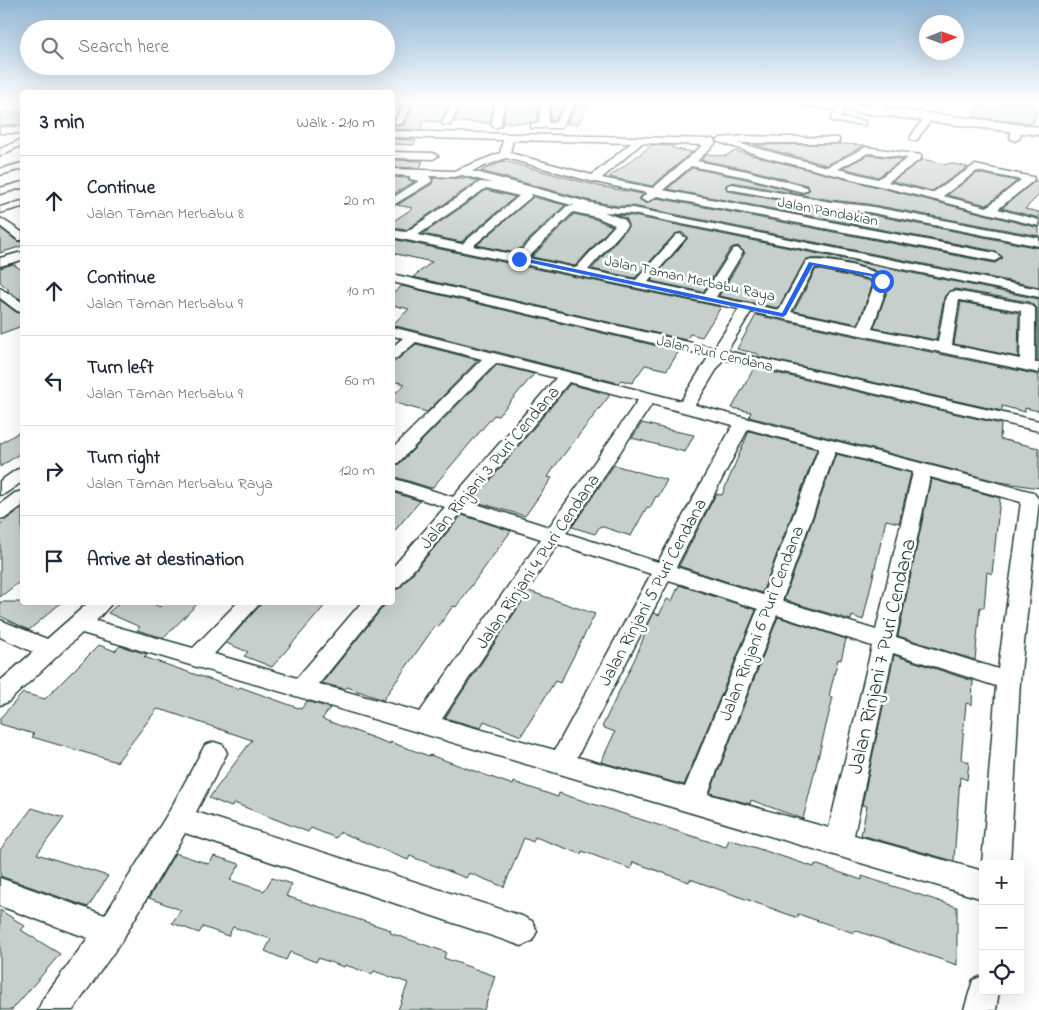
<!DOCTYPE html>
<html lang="en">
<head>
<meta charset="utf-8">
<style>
	body { margin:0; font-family:"Indie Flower",sans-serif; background:#f6f6f7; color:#1f2937 }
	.controls { position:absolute; right:15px; bottom:15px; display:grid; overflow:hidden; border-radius:5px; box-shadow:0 5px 20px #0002 }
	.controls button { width:45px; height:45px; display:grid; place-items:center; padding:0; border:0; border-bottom:1px solid #e0e1e3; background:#fff; color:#1f2937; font:25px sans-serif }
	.compass { position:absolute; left:919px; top:15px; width:45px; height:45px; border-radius:50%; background:#fff; box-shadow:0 5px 20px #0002; rotate:89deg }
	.stop { position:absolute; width:15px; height:15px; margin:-11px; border:4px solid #2563eb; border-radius:50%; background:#fff }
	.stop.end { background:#2563eb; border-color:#fff; box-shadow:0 1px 5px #0008 }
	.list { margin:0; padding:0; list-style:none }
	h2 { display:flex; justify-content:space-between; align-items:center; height:65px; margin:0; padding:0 20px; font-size:21px }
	h2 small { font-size:16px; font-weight:400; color:#747a83 }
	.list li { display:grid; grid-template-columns:32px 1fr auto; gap:15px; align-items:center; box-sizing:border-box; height:90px; padding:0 20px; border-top:1px solid #e0e1e3 }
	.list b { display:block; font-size:19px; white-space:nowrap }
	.list p { margin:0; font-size:16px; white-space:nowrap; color:#747a83 }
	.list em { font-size:16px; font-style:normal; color:#747a83 }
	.icon { flex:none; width:28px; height:28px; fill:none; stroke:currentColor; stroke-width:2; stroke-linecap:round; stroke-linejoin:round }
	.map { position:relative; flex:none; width:1039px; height:1010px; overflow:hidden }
	.search { position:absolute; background:#fff; box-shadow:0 5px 20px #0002; left:20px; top:20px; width:375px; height:55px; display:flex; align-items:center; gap:12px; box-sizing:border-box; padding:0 18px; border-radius:28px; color:#747a83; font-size:19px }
	.panel { position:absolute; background:#fff; box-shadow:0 5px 20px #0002; left:20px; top:90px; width:375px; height:515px; border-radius:5px }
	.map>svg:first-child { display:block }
</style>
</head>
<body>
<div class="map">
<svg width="1039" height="1010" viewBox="0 0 1039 1010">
	<rect width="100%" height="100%" fill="#fff"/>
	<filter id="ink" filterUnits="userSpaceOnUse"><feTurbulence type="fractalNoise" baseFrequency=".02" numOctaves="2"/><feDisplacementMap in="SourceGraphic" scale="10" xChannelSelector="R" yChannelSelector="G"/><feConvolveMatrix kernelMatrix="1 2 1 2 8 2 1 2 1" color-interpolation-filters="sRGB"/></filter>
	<g filter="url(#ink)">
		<!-- building -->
		<path fill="#c7cfcc" stroke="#1f3d34" d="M415 102H451L441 122 424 121 420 130 392 129V123L396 126 404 125Z
			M463 102H494L490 123 454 122Z
			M506 102H539L537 121 529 123H503Z
			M551 102H566L554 121H550Z
			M578 102H591L578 124H566Z
			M980 102H1034L1033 107 1037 108 1033 124 973 117Z
			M0 112H22V125H0Z
			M392 139 416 140 414 145 392 144Z
			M839 144 865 145 827 165 754 145Z
			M652 145 673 146 672 148 692 152 652 186 609 177Z
			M735 151 1039 228V236L868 204 831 200 732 182 725 186 728 191 831 210 868 214 1039 248V287L633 206H617L587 200 481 171 504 161 598 186 643 194 639 199 646 204 657 198 995 263 1003 258 995 251 667 189 692 168 746 179 803 194 810 190 807 185 747 169 701 160 707 154 725 156Z
			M868 155 903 159 878 177 843 168Z
			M923 159 946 165 949 163 968 167 932 191 892 181Z
			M392 160 423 161 420 168 392 167Z
			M977 173 1017 181 987 205 947 195Z
			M392 177 408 178 409 180 414 182 392 195Z
			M433 178H466L478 181 406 230 392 228V222L413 208 397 205 432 184Z
			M1035 181 1039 182V195L1025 209 1039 212V218L1002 208Z
			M486 190 515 197 461 242 423 234Z
			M533 197 565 205 515 253 477 245Z
			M574 214 595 219 612 226 575 266 532 257Z
			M616 215 633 216 1039 299V361H1037V308L1029 302 955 289 949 291 944 297 936 340 874 328 891 280 874 270 849 263 824 259H806L778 308 719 296 745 253 738 246 731 248 703 292 651 281 687 239V236L681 232 675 234 635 278 592 269 628 227 627 219Z
			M0 228 17 241 22 242V246L0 253Z
			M392 239 721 307 702 337 690 334 686 340 413 277 432 262 392 253Z
			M13 264 22 270V300L7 291 9 290 0 282V268Z
			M816 269 866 280 873 283 858 324 794 311Z
			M402 286 679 351 667 370 645 365 632 383 621 380 618 383 392 325 409 309 392 305V294Z
			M0 300 16 312 22 314V326L0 334Z
			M961 302 1019 313 1018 357 954 344Z
			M756 315 1039 375V411L1025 408V412L1002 406V411L760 357 758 354 737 349Z
			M416 344 478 360 427 412 392 402V396L405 384 392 381V364Z
			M497 365 534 374 498 416 494 415 433 487 431 488 392 476 393 466 399 464Z
			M754 368 1001 424 1000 439 1039 448V488L1000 482 749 417 751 412 732 408Z
			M570 384 610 395 555 466 548 477 552 478 525 516 473 501Z
			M642 423 670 430 694 435 685 452 632 438Z
			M22 430V452L0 467V444Z
			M749 431 817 449 762 593 679 566 716 494 722 495Z
			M836 454 911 473 899 523 886 520 863 620 852 616 851 620 784 600Z
			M614 465 667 480 658 497 656 496 650 508 647 507 631 536 600 526 595 534 572 527Z
			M931 479 1000 498 992 574 987 572 984 608 980 607 975 660 898 636Z
			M392 492 420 501 392 534Z
			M22 508V580L0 597V524Z
			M462 515 511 531 456 607 453 606 438 627 435 626 383 700 347 687 345 689 322 683 387 602H392V594L395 590 400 588Z
			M679 585 756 610 684 785 601 762 615 732 602 727 638 652 646 631H645L654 613 659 615 667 599 672 601Z
			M529 591 595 614 560 683 555 681 521 736 484 721 481 728 445 718Z
			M0 602H62L29 630 0 616Z
			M120 602H150L160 607 165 602H199L164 638 137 630 140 627 108 613Z
			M263 602 327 603 272 667 244 656 248 652 226 643Z
			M778 617 846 639 841 660 838 659 829 696 833 697 803 819 751 800 750 804 710 793Z
			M99 645 115 651 120 646 147 654 144 657 238 689 240 687 301 709 307 701 330 708 322 719 390 744V742L429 756 430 755 513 785 514 782 558 797 559 793 726 847 729 839 814 867 815 864 862 880V876L957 907V965L854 930V933L798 914V918L690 879 689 882 633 862 631 869 582 851 581 854 535 837 533 842 524 838 504 887 469 873 466 878 410 856 408 860 340 832 336 838 311 828 308 832 234 803 231 807 209 798 252 740 166 711 157 709 117 762 32 737 34 734 0 724V718L23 693 45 699Z
			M894 655 973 681 972 705 966 703 961 759 969 762 967 780 960 777 954 861 861 835 867 806 862 805Z
			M32 808 64 818 37 854 108 876 88 907 0 876V850Z
			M175 853 209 864 214 856 240 864 230 880 264 891 272 878 292 884 286 896 391 930 390 933 446 952 444 958 495 976 484 1010H398L408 983 374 971 372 974 345 965 344 967 318 958 316 962 290 952 286 960 265 951 271 939 233 927 228 936 203 927 199 933 172 923 181 910 149 898Z
			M0 910 25 926 21 930 60 954 12 1010H0Z"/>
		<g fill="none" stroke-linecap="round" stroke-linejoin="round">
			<!-- minor casing -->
			<g stroke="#1f3d34" stroke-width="3">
				<path id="minor" d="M405 102H413L402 124H396L394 122Z
					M453 102H461L450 125H444L442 123Z
					M496 102H504L501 125 496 128 491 125Z
					M541 102H549L548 123H555L568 102H576L561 128H531V124L539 123Z
					M879 102H887L883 112 876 110Z
					M841 103 845 106 841 118 865 121V125L833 122 831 120 837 106Z
					M930 113 934 116 917 140H911V136L927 114Z
					M1017 125 1022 128 1020 138 1015 141 1010 138 1012 128Z
					M0 127H22V133H0Z
					M392 131 712 139 715 140V144L697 161 747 171 807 187 808 189 803 192 746 177 691 166 663 190 995 253 1001 257 995 261 657 196 647 202 641 199 647 193 590 181 506 158 472 171 587 202 617 208H633L1039 289V297L633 214 604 212 625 220 627 226 588 270 636 280 676 235 680 234 686 238 648 282 704 294 733 249 737 248 743 252 716 297 779 310 806 261C821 257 878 268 889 281L872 329 938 342 946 297 950 292 955 291 1028 304 1035 308V363H1039V373L751 312 727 351 1039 421V431L723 359 695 405 1033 492 1039 500 1020 681 1010 864H983V866L982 864 996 686 893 653 854 835 983 871V899L82 633 8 702 0 705V681L33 652 0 637V620L47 639 89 602H113L96 621 193 648 238 602H261L214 654 297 678 362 602H385L319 684 420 712 541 539 461 513 399 587 392 589V568L445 507 392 490V478L453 497 556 378 496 363 398 463 392 464V449L482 359 416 342 397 358 392 359V347L403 338 392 336V327L681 401 709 356 392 282V274L714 348 739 309 392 237V230L406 232 480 182 492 183 462 175 455 177 429 176 432 180 431 182 392 206V198L419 181 410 179V176L392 175V169L454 171 500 153 503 140 392 137ZM513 140 631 143 592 175 510 153ZM642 143 703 145 653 188 602 178ZM486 188 519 196 462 244 418 235ZM531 194 575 206H567L516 255 473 246 531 197ZM573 212 596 217 615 225 576 268 528 258ZM815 267 867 278 875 282 859 326 791 312ZM959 300 1021 311 1020 359 952 345ZM569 382 638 400 549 527 470 502ZM652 404 733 425 658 562 566 533ZM748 429 819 448 763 595 676 567ZM835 452 913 472 876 630 782 601ZM930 477 1021 502 998 669 896 637ZM558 544 651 574 555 750 442 719ZM669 580 758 609 685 787 577 757ZM777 615 872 646 829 828 708 794Z
					M745 136 839 138V142L836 143H737L827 167 866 147 921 155V159L888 182 932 193 975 165 1033 177 1034 179 1033 181 998 209 1039 220V226L768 158 716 141 721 138ZM868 153 908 158 878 179 838 169ZM977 171 1021 180 987 207 943 196Z
					M22 139V145L0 156V149Z
					M392 152 433 153 438 156 433 159 392 158Z
					M22 163V169L0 175V169Z
					M22 182V188L0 194V188Z
					M732 184 831 202 868 206 1039 238V246L868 212 831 208 728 189 727 187 728 185Z
					M22 201V207L0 213V207Z
					M0 218 22 232V240H18L0 226Z
					M22 252V260L0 266V258Z
					M0 288 22 302V312L17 311 0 298Z
					M22 468V482L6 493 0 495V481L16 470Z
					M22 491V506L7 517 0 519V504L15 493Z
					M214 742 223 745 227 753 196 812 522 916 532 921 537 931 532 941 522 946 185 833 121 942 73 1010H38L43 999 88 938 0 906V878L105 915 170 810 205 745Z
					M983 976V991H999L996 1010H964L973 980Z"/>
			</g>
			<!-- secondary casing -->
			<g stroke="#1f3d34" stroke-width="3">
				<path id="secondary" d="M800 102H840L1039 127V135L806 106Z"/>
			</g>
			<!-- minor -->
			<use href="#minor" fill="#fff" fill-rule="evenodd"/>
			<!-- secondary -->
			<use href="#secondary" fill="#fff" fill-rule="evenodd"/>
		</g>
	</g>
	<!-- sky -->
	<linearGradient id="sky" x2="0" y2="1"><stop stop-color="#91b6d4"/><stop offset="0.42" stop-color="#fff"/><stop offset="1" stop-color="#fff" stop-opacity="0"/></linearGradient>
	<rect width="1039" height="243" fill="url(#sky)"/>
	<!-- route -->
	<path fill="#2563eb" d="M519 257 782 313 809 262 873 274 885 281 882 282 870 276 813 265 786 315 783 317 517 260Z"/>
	<g text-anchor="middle" stroke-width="5" stroke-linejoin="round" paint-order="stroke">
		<!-- far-street labels -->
		<g font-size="15" fill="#1f3d34" stroke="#fff">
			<text transform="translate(828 211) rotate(11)" y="5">Jalan Pandakian</text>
			<text transform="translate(690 278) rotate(12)" y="5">Jalan Taman Merbabu Raya</text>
			<text transform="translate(715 353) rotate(13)" y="5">Jalan Puri Cendana</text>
		</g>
		<!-- street labels -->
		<g font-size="18" fill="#1f3d34" stroke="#fff">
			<text transform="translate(489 467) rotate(-50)" y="6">Jalan Rinjani 3 Puri Cendana</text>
			<text transform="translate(537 561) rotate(-56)" y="6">Jalan Rinjani 4 Puri Cendana</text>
			<text transform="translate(652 592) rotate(-62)" y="6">Jalan Rinjani 5 Puri Cendana</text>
			<text transform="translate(761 623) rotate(-69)" y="6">Jalan Rinjani 6 Puri Cendana</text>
		</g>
		<!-- near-street labels -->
		<g font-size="21" fill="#1f3d34" stroke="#fff">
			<text transform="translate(881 656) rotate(-77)" y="7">Jalan Rinjani 7 Puri Cendana</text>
		</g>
	</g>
</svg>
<div class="controls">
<button>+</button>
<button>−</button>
<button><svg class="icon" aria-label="locate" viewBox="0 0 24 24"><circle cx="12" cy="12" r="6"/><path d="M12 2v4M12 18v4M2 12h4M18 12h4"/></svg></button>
</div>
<svg class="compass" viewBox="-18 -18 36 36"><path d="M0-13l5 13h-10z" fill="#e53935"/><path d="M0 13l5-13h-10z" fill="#747a83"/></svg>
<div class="stop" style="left:882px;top:281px"></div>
<div class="stop end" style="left:519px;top:259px"></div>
<div class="search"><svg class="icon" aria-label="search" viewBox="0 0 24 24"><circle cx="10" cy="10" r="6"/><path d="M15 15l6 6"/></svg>Search here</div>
<section class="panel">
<h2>3 min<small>Walk · 210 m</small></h2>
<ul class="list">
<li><svg class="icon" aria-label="ahead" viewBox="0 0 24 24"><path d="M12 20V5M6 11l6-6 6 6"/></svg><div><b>Continue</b><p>Jalan Taman Merbabu 8</p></div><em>20 m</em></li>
<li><svg class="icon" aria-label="ahead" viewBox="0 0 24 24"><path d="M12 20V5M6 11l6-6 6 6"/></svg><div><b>Continue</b><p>Jalan Taman Merbabu 9</p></div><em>10 m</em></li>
<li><svg class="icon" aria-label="left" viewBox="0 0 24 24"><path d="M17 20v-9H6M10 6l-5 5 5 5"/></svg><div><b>Turn left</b><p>Jalan Taman Merbabu 9</p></div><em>60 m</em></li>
<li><svg class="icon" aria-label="right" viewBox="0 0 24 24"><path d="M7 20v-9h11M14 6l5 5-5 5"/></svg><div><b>Turn right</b><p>Jalan Taman Merbabu Raya</p></div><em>120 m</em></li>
<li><svg class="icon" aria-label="arrive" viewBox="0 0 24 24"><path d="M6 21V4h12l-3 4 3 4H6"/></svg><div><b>Arrive at destination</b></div></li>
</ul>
</section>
</div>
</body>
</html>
